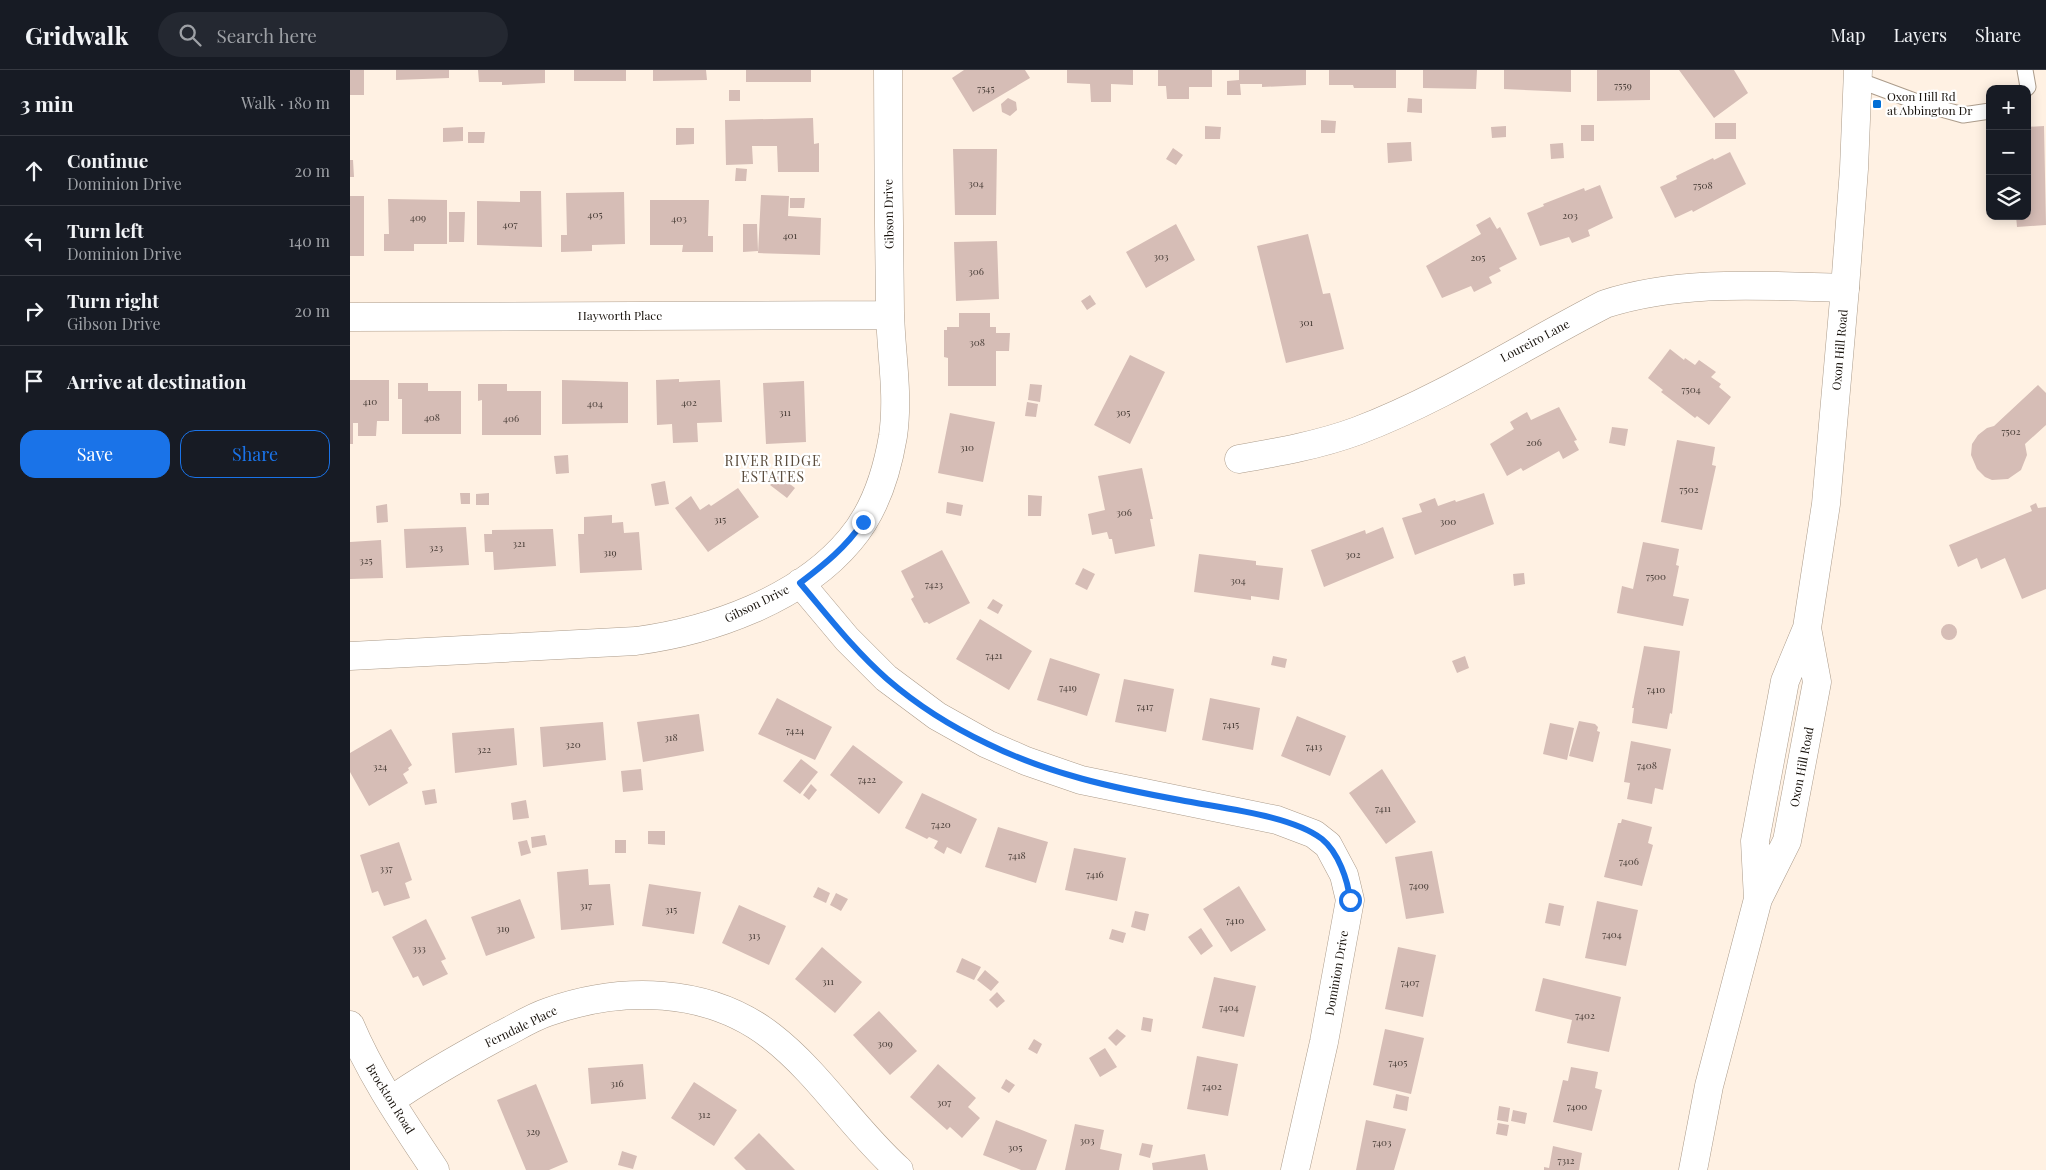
<!DOCTYPE html>
<html lang="en">
<head>
<meta charset="utf-8">
<style>
	body { margin:0; font-family:"Playfair Display",serif; background:#242831; color:#f1f3f6 }
	.controls { position:absolute; right:15px; top:15px; display:grid; overflow:hidden; border-radius:10px; box-shadow:0 2px 12px #0003 }
	.controls button { width:45px; height:45px; display:grid; place-items:center; padding:0; border:0; border-bottom:1px solid #363941; background:#171b24; color:#f1f3f6; font:25px sans-serif }
	.stop { position:absolute; width:15px; height:15px; margin:-11px; border:4px solid #1a73e8; border-radius:50%; background:#fff }
	.stop.end { background:#1a73e8; border-color:#fff; box-shadow:0 1px 5px #0008 }
	.list { margin:0; padding:0; list-style:none }
	h2 { display:flex; justify-content:space-between; align-items:center; height:65px; margin:0; padding:0 20px; font-size:21px }
	h2 small { font-size:16px; font-weight:400; color:#9ea1a6 }
	.list li { display:grid; grid-template-columns:32px 1fr auto; gap:15px; align-items:center; box-sizing:border-box; height:70px; padding:0 20px; border-top:1px solid #363941 }
	.list b { display:block; font-size:19px; white-space:nowrap }
	.list p { margin:0; font-size:16px; white-space:nowrap; color:#9ea1a6 }
	.list em { font-size:16px; font-style:normal; color:#9ea1a6 }
	.actions { display:flex; gap:10px; padding:15px 20px }
	.actions a { flex:1; padding:11px 0; border:1px solid #1a73e8; border-radius:15px; text-align:center; font-size:18px; color:#1a73e8 }
	.actions .main { background:#1a73e8; color:#fff }
	.icon { flex:none; width:28px; height:28px; fill:none; stroke:currentColor; stroke-width:2; stroke-linecap:round; stroke-linejoin:round }
	.map { position:relative; flex:none; width:1696px; height:1100px; overflow:hidden }
	header { display:flex; align-items:center; gap:30px; box-sizing:border-box; height:70px; padding:0 25px; background:#171b24; border-bottom:1px solid #363941 }
	header strong { font-size:24px }
	nav { display:flex; gap:28px; margin-inline-start:auto; font-size:18px }
	.search { width:350px; height:45px; background:#242831; display:flex; align-items:center; gap:12px; box-sizing:border-box; padding:0 18px; border-radius:28px; color:#9ea1a6; font-size:19px }
	main { display:flex }
	aside { flex:1; background:#171b24 }
	.map>svg:first-child { display:block }
</style>
</head>
<body>
<header>
<strong>Gridwalk</strong>
<div class="search"><svg class="icon" aria-label="search" viewBox="0 0 24 24"><circle cx="10" cy="10" r="6"/><path d="M15 15l6 6"/></svg>Search here</div>
<nav><a>Map</a><a>Layers</a><a>Share</a></nav>
</header>
<main>
<aside>
<h2>3 min<small>Walk · 180 m</small></h2>
<ul class="list">
<li><svg class="icon" aria-label="ahead" viewBox="0 0 24 24"><path d="M12 20V5M6 11l6-6 6 6"/></svg><div><b>Continue</b><p>Dominion Drive</p></div><em>20 m</em></li>
<li><svg class="icon" aria-label="left" viewBox="0 0 24 24"><path d="M17 20v-9H6M10 6l-5 5 5 5"/></svg><div><b>Turn left</b><p>Dominion Drive</p></div><em>140 m</em></li>
<li><svg class="icon" aria-label="right" viewBox="0 0 24 24"><path d="M7 20v-9h11M14 6l5 5-5 5"/></svg><div><b>Turn right</b><p>Gibson Drive</p></div><em>20 m</em></li>
<li><svg class="icon" aria-label="arrive" viewBox="0 0 24 24"><path d="M6 21V4h12l-3 4 3 4H6"/></svg><div><b>Arrive at destination</b></div></li>
</ul>
<div class="actions"><a class="main">Save</a><a>Share</a></div>
</aside>
<div class="map">
<svg width="1696" height="1100" viewBox="0 0 1696 1100">
	<rect width="100%" height="100%" fill="#fff1e3"/>
	<!-- building -->
	<path fill="#d6bdb6" d="M0 0H14V25H0Z
		M46 0H99V8L46 10Z
		M128 0H195V13L152 15V12H129Z
		M224 0H276V11H224Z
		M303 0H356L357 10 303 11Z
		M396 0H461V12H396Z
		M614 0H675L680 8 623 42 602 8Z
		M717 0H783V15L761 14V32H741L740 14 717 13Z
		M808 0H862V17H839V29H817L816 16H808Z
		M889 0H956V15L912 17V14H890L891 25H877V11L889 10Z
		M979 0H1046V18H1004L1003 15H979Z
		M1073 0H1127L1126 19 1073 18Z
		M1154 0H1221V22L1154 19Z
		M1247 0H1300V30L1247 31Z
		M1329 0H1384L1398 23 1364 48Z
		M379 20H390V31H379Z
		M658 28 666 32 667 40 660 46 652 42 651 34Z
		M1058 28 1072 29V43L1057 42Z
		M463 48 464 74 469 73V102H428L427 76H402L403 94 376 95 375 50Z
		M971 50 986 51 985 63H971Z
		M1365 53H1386V69H1365Z
		M1231 55H1244V71H1231Z
		M855 56 871 57 870 69H855Z
		M1156 56V67L1142 68 1141 57Z
		M1694 56 1696 155 1667 157 1666 146H1677V57Z
		M113 57V71L93 72V58Z
		M326 58H344V74L326 75Z
		M118 62H135L134 73H118Z
		M1061 72 1062 91 1038 93 1037 73Z
		M1213 73 1214 88 1201 89 1200 74Z
		M823 78 833 85 826 95 816 89Z
		M603 79H647L646 145H605Z
		M1380 82 1396 114 1343 142 1342 140 1325 148 1310 117 1327 109 1326 106 1363 88 1364 90Z
		M0 90H3L4 107H0Z
		M386 98 397 99 396 111H385Z
		M1250 115 1263 148 1238 160 1240 166 1222 173 1219 167 1190 176 1177 143 1194 136 1193 134 1234 118 1235 121Z
		M170 121H191L192 177 127 175V131L170 132Z
		M274 122 275 174 242 175V181L211 182V165H217L216 123Z
		M411 125 439 126 438 146 471 148 470 185 408 183Z
		M0 126H14V186H0Z
		M440 128H455L454 138H440Z
		M38 129 97 130V174H64V181H34V164H39Z
		M300 130H359L358 166H363V182H332L333 175H300Z
		M99 142H115L114 172H99Z
		M1140 147 1147 159 1150 157 1167 189 1149 198 1151 201 1139 207 1142 213 1124 222 1121 216 1092 228 1076 196 1131 164 1126 155Z
		M393 154H407L408 181 393 182Z
		M826 154 845 190 796 218 776 182Z
		M958 164 973 224 980 223 994 279 936 293 907 176Z
		M647 171 649 229 606 231 604 172Z
		M740 225 746 234 737 240 731 231Z
		M609 243H640V257H646V263H660L659 281H646V316H598V288L594 287V260H597V257H609Z
		M1320 279 1334 290 1335 288 1345 295 1349 290 1366 302 1361 307 1371 314 1369 317 1381 327 1359 355 1347 346 1345 348 1311 322 1313 320 1298 308Z
		M780 285 815 302 780 374 744 355Z
		M329 309V312L370 310 372 352 347 353 348 372 323 373 322 354 307 355 306 310Z
		M0 310H39V351H27L26 366H8V353H3V374H0Z
		M212 310 278 312V353L212 354Z
		M454 311 456 372 416 374 413 313Z
		M48 313H78V321H111V364H52V329H48Z
		M128 314H157V321H191V365H132V330L128 331Z
		M680 314 692 315 690 332 678 330Z
		M1688 315 1696 323V355L1675 374 1677 385 1671 400 1658 409 1642 410 1635 407 1627 399 1621 385 1622 374 1628 365 1637 358 1644 356Z
		M677 332 688 334 686 347 675 346Z
		M1209 337 1227 370 1224 371 1229 380 1213 389 1209 381 1173 401 1171 398 1157 406 1140 374 1164 359 1160 352 1177 342 1181 350Z
		M600 343 645 352 633 412 588 403Z
		M1262 357 1278 359 1275 376 1259 373Z
		M1327 370 1365 377 1362 395 1366 396 1352 460 1311 452Z
		M218 385 219 403 206 404 204 386Z
		M792 398 803 449H800L805 476 765 484 762 469H759L757 462 742 465 738 444 755 440 748 406Z
		M428 405 445 418 437 428 420 415Z
		M315 411 319 434 305 436 301 414Z
		M388 418 409 447 358 482 325 438 341 426 350 440 359 434 361 436Z
		M110 423H120V434H111Z
		M139 423V435H126V424Z
		M1134 423 1144 454 1065 485 1052 448 1072 442 1069 434 1085 428 1088 436 1105 430 1106 432Z
		M678 425 692 426 691 446H678Z
		M597 432 613 435 611 446 596 443Z
		M1686 433 1688 438 1696 437V519L1672 529 1655 488 1631 499 1627 488 1608 497 1599 475 1682 441 1680 436Z
		M37 434 38 452 27 453 26 436Z
		M262 445V453L273 452 274 463 289 462 292 500 230 503 228 464H234V447Z
		M116 457 119 495 56 498 54 459Z
		M1033 457 1044 488 974 517 961 480 1015 460 1016 464Z
		M203 459 206 496 144 500 143 482H135L134 464H142V460Z
		M31 470 33 508 0 509V472Z
		M1293 472 1329 479 1326 495 1329 496 1323 526 1339 529 1333 556 1267 543 1272 516 1283 519Z
		M592 480 620 533 579 554 577 552 574 553 561 529 564 527 551 501Z
		M849 484 906 491V495L933 498 929 530 901 526V530L844 522Z
		M733 498 745 504 737 520 725 514Z
		M1174 503 1175 514 1164 516 1163 504Z
		M643 529 653 535 648 544 637 538Z
		M630 549 682 581 659 620 606 589Z
		M1591 562a8 8 0 1 1 16 0a8 8 0 1 1-16 0Z
		M1294 576 1330 581 1322 644 1320 643 1317 659 1282 653 1284 638H1282Z
		M923 586 937 589 935 598 921 595Z
		M1115 586 1119 598 1107 603 1102 591Z
		M700 588 750 604 737 646 687 630Z
		M774 609 824 619 816 662 765 652Z
		M427 628 482 657 465 690 408 664Z
		M860 628 910 638 903 680 852 670Z
		M349 644 354 681 293 692 287 652Z
		M947 646 996 666 980 706 931 686Z
		M1229 651 1245 654 1248 657 1247 661 1250 662 1243 692 1219 686Z
		M253 652 256 690 193 697 190 657Z
		M1200 653 1224 658 1217 690 1193 684Z
		M164 658 167 695 105 703 102 663Z
		M41 659 62 695 58 698 59 700 53 704 58 713 19 736 0 702V683Z
		M1281 671 1321 679 1313 720 1305 718 1302 734 1277 729 1280 713 1274 712Z
		M503 675 553 712 529 744 480 705Z
		M451 689 468 702 450 724 433 711Z
		M291 699 293 720 273 722 271 701Z
		M1032 699 1066 752 1036 774 999 723Z
		M461 714 467 720 459 730 453 725Z
		M85 719 87 733 75 735 72 721Z
		M572 723 627 749 611 784 597 777 594 784 584 778 588 771 579 767 577 769 555 758Z
		M176 730 179 748 163 750 161 733Z
		M1272 749 1302 757 1298 773 1303 775 1292 816 1254 807 1268 753H1271Z
		M648 757 698 772 686 813 635 797Z
		M298 761H315V775L298 774Z
		M195 765 197 775 182 778 181 767Z
		M177 770 181 783 171 786 168 772Z
		M265 770H276V783H265Z
		M49 772 62 810 55 813 60 828 34 836 28 821 22 823 10 785Z
		M724 778 776 788 767 831 715 820Z
		M1082 781 1094 843 1056 849 1045 787Z
		M238 799 239 815 260 814 264 855 211 860 207 802Z
		M299 814 351 822 344 864 292 856Z
		M889 816 916 860 881 882 853 839Z
		M468 817 480 823 476 833 463 827Z
		M486 823 498 829 491 841 480 835Z
		M170 829 185 868 136 886 121 847Z
		M1247 831 1288 840 1276 896 1235 888Z
		M1199 833 1214 836 1210 856 1195 853Z
		M389 835 436 856 419 895 372 873Z
		M785 841 799 844 795 861 781 857Z
		M76 849 96 889 91 891 98 904 73 916 68 906 63 908 42 867Z
		M851 858 863 876 851 885 838 867Z
		M762 859 776 863 773 873 759 869Z
		M472 877 512 912 485 943 445 909Z
		M1048 877 1086 885 1073 947 1035 939Z
		M612 888 631 897 624 910 606 902Z
		M635 900 649 912 641 921 627 910Z
		M864 907 906 916 894 967 852 958Z
		M1193 908 1271 927 1259 982 1217 973 1222 950 1185 941Z
		M647 922 655 931 647 938 639 930Z
		M529 941 567 981 540 1005 503 965Z
		M793 947 803 949 801 962 791 960Z
		M767 959 776 966 766 976 758 968Z
		M1035 959 1074 968 1061 1024 1023 1015Z
		M684 969 692 974 687 984 678 979Z
		M755 978 767 997 750 1007 739 988Z
		M847 986 888 994 878 1046 837 1039Z
		M293 994 296 1029 241 1034 238 998Z
		M588 994 626 1028 618 1037 630 1048 612 1068 600 1057 597 1060 560 1027Z
		M1221 997 1248 1002 1245 1018 1252 1020 1242 1061 1203 1052 1213 1010 1218 1011Z
		M656 1009 665 1015 659 1023 651 1018Z
		M344 1012 387 1040 364 1076 321 1048Z
		M186 1014 218 1092 199 1100H176L147 1030Z
		M1046 1024 1059 1027 1057 1041 1043 1038Z
		M1149 1036 1160 1038 1158 1052 1147 1050Z
		M1163 1040 1177 1043 1175 1054 1161 1051Z
		M646 1050 697 1070 686 1100H671L633 1085Z
		M1016 1050 1056 1059 1044 1100H1006Z
		M1148 1053 1159 1055 1157 1066 1146 1064Z
		M725 1054 754 1060 750 1079 772 1084 769 1100H715Z
		M409 1063 445 1100H396L384 1088Z
		M792 1073 803 1075 800 1088 789 1085Z
		M1203 1076 1232 1083 1229 1100H1194V1097L1199 1098Z
		M272 1081 287 1086 283 1099 268 1095Z
		M855 1084 858 1100H803L802 1093Z"/>
	<g fill="none" stroke-linecap="round" stroke-linejoin="round">
		<!-- lane casing -->
		<g stroke="#ac9c8b" stroke-width="17">
			<path id="lane" d="M1675 0 1678 17 1676 19
				M1508 10 1570 33 1613 45 1640 41"/>
		</g>
		<!-- street casing -->
		<g stroke="#ac9c8b" stroke-width="29">
			<path id="street" d="M0 247 540 245
				M889 389C929 382 969 375 1007 361 1094 328 1173 276 1255 234 1333 209 1415 216 1495 218
				M450 513 497 569 536 608 587 646 637 674 676 691 731 710 927 750 964 764 978 775 994 805 1000 830 974 972 945 1100
				M0 586 286 571C360 561 450 530 500 470 524 442 537 402 543 366 549 324 541 284 540 242 539 161 538 81 538 0
				M0 955C22 1007 54 1053 85 1100
				M40 1031C74 1007 110 987 147 967 164 959 180 948 198 942 271 916 358 917 421 966 470 1004 503 1059 549 1100"/>
		</g>
		<!-- secondary casing -->
		<g stroke="#ac9c8b" stroke-width="29">
			<path id="secondary" d="M1408 829 1405 771 1435 611 1457 558 1476 434 1495 218 1504 99 1508 0
				M1343 1100 1359 1016 1408 829 1437 771 1467 612 1457 558"/>
		</g>
		<!-- lane -->
		<use href="#lane" stroke="#fff" stroke-width="15"/>
		<!-- street -->
		<use href="#street" stroke="#fff" stroke-width="28"/>
		<!-- secondary -->
		<use href="#secondary" stroke="#fff" stroke-width="28"/>
	</g>
	<g fill="none" stroke-linecap="round" stroke-linejoin="round">
		<!-- route -->
		<path stroke="#1a73e8" stroke-width="6" d="M513 452C496 477 475 494 450 513 478 546 504 580 537 609 567 635 602 657 638 674 699 704 764 718 830 730 870 738 941 745 972 769 988 782 998 810 1000 830"/>
	</g>
	<!-- markers -->
	<rect fill="#006ed6" stroke="#fff" stroke-width="2" x="1522" y="29" width="10" height="10" rx="2.5"/>
	<g text-anchor="middle" stroke-width="4.5" stroke-linejoin="round" paint-order="stroke">
		<!-- number labels -->
		<g font-size="10" fill="#473c36">
			<text x="1273" y="19">7559</text>
			<text x="636" y="22">7545</text>
			<text x="626" y="117">304</text>
			<text x="1353" y="119">7508</text>
			<text x="245" y="148">405</text>
			<text x="1220" y="149">203</text>
			<text x="68" y="151">409</text>
			<text x="329" y="152">403</text>
			<text x="160" y="158">407</text>
			<text x="440" y="169">401</text>
			<text x="811" y="190">303</text>
			<text x="1128" y="191">205</text>
			<text x="626" y="205">306</text>
			<text x="956" y="256">301</text>
			<text x="627" y="276">308</text>
			<text x="1341" y="323">7504</text>
			<text x="20" y="335">410</text>
			<text x="339" y="336">402</text>
			<text x="245" y="337">404</text>
			<text x="435" y="346">311</text>
			<text x="773" y="346">305</text>
			<text x="82" y="351">408</text>
			<text x="161" y="352">406</text>
			<text x="1661" y="365">7502</text>
			<text x="1184" y="376">206</text>
			<text x="617" y="381">310</text>
			<text x="1339" y="423">7502</text>
			<text x="774" y="446">306</text>
			<text x="370" y="453">315</text>
			<text x="1098" y="455">300</text>
			<text x="169" y="477">321</text>
			<text x="86" y="481">323</text>
			<text x="260" y="486">319</text>
			<text x="1003" y="488">302</text>
			<text x="16" y="494">325</text>
			<text x="1306" y="510">7500</text>
			<text x="888" y="514">304</text>
			<text x="584" y="518">7423</text>
			<text x="644" y="589">7421</text>
			<text x="718" y="621">7419</text>
			<text x="1306" y="623">7410</text>
			<text x="795" y="640">7417</text>
			<text x="881" y="658">7415</text>
			<text x="445" y="664">7424</text>
			<text x="321" y="671">318</text>
			<text x="223" y="678">320</text>
			<text x="964" y="680">7413</text>
			<text x="134" y="683">322</text>
			<text x="1297" y="699">7408</text>
			<text x="30" y="700">324</text>
			<text x="517" y="713">7422</text>
			<text x="1033" y="742">7411</text>
			<text x="591" y="758">7420</text>
			<text x="667" y="789">7418</text>
			<text x="1279" y="795">7406</text>
			<text x="36" y="802">337</text>
			<text x="745" y="808">7416</text>
			<text x="1069" y="819">7409</text>
			<text x="236" y="839">317</text>
			<text x="321" y="843">315</text>
			<text x="885" y="854">7410</text>
			<text x="153" y="862">319</text>
			<text x="1262" y="868">7404</text>
			<text x="404" y="869">313</text>
			<text x="69" y="882">333</text>
			<text x="478" y="915">311</text>
			<text x="1060" y="916">7407</text>
			<text x="879" y="941">7404</text>
			<text x="1235" y="949">7402</text>
			<text x="535" y="977">309</text>
			<text x="1048" y="996">7405</text>
			<text x="267" y="1017">316</text>
			<text x="862" y="1020">7402</text>
			<text x="594" y="1036">307</text>
			<text x="1227" y="1040">7400</text>
			<text x="354" y="1048">312</text>
			<text x="183" y="1065">329</text>
			<text x="737" y="1074">303</text>
			<text x="1032" y="1076">7403</text>
			<text x="665" y="1081">305</text>
			<text x="1216" y="1094">7312</text>
		</g>
		<!-- poi labels -->
		<g font-size="12" fill="#17110b" stroke="#fff" text-anchor="start">
			<text x="1537" y="31">Oxon Hill Rd<tspan x="1537" dy="14">at Abbington Dr</tspan></text>
		</g>
		<!-- street labels -->
		<g font-size="12" fill="#17110b" stroke="#fff">
			<text transform="translate(539 144) rotate(-91)" y="4">Gibson Drive</text>
			<text x="270" y="250">Hayworth Place</text>
			<text transform="translate(1185 271) rotate(-28)" y="4">Loureiro Lane</text>
			<text transform="translate(1490 280) rotate(-85)" y="4">Oxon Hill Road</text>
			<text transform="translate(407 534) rotate(-26)" y="4">Gibson Drive</text>
			<text transform="translate(1452 697) rotate(-79)" y="4">Oxon Hill Road</text>
			<text transform="translate(987 903) rotate(-80)" y="4">Dominion Drive</text>
			<text transform="translate(171 957) rotate(-26)" y="4">Ferndale Place</text>
			<text transform="translate(40 1029) rotate(58)" y="4">Brockton Road</text>
		</g>
		<!-- neighbourhood labels -->
		<g font-size="14" letter-spacing="1" fill="#5b4d3e" stroke="#fff">
			<text x="423" y="396">RIVER RIDGE<tspan x="423" dy="16">ESTATES</tspan></text>
		</g>
	</g>
</svg>
<div class="controls">
<button>+</button>
<button>−</button>
<button><svg class="icon" aria-label="layers" viewBox="0 0 24 24"><path d="M12 4l9 5-9 5-9-5zM3 14l9 5 9-5"/></svg></button>
</div>
<div class="stop" style="left:1000px;top:830px"></div>
<div class="stop end" style="left:513px;top:452px"></div>
</div>
</main>
</body>
</html>
